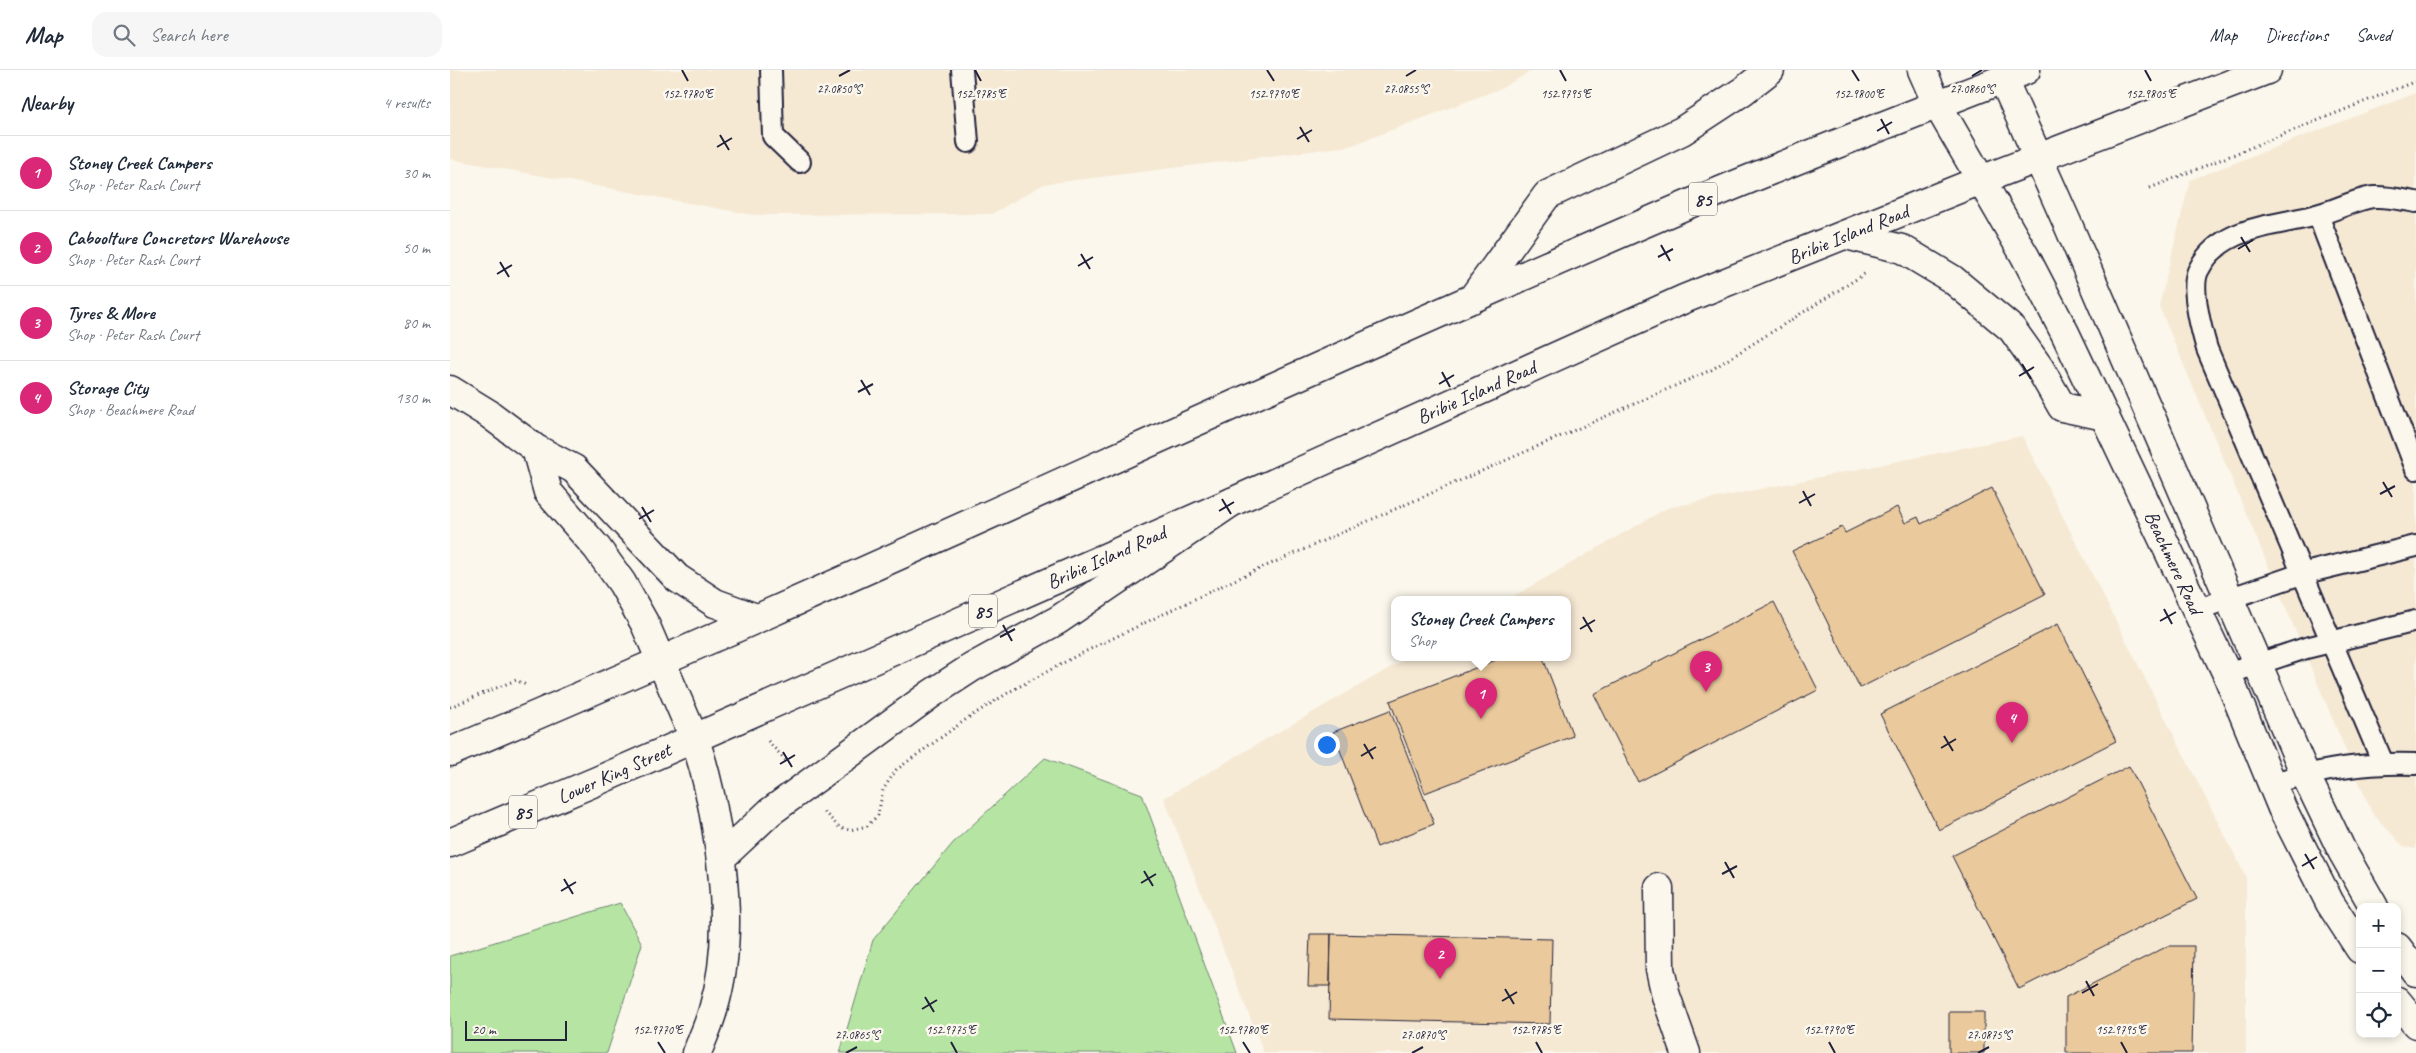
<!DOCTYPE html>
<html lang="en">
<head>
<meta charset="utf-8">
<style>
	body { margin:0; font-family:Caveat,sans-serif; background:#f6f6f7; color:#1f2937 }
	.controls { position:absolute; right:15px; bottom:15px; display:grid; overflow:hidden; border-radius:10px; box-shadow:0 2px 8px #0003 }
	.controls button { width:45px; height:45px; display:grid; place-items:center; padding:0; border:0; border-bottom:1px solid #e0e1e3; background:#fff; color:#1f2937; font:25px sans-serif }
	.scale { position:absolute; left:15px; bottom:12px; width:102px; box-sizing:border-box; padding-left:5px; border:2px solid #22223b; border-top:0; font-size:14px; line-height:18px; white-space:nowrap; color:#22223b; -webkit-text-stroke:4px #fbf7ec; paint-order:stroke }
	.you { position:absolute; left:876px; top:674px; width:18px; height:18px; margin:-12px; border:4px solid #fff; border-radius:50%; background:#1a73e8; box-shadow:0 0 0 8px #1a73e833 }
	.badge { display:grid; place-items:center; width:32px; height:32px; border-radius:50%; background:#db2777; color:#fff; font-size:16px; font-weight:700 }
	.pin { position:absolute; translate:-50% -41px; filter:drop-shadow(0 1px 2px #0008) }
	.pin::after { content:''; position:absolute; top:26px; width:18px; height:15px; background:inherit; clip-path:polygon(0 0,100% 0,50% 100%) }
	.popup { position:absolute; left:941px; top:526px; width:180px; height:65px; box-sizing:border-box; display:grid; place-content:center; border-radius:10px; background:#fff; filter:drop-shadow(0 1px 4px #0005); font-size:16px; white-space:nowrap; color:#747a83 }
	.popup b { font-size:19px; color:#1f2937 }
	.popup::after { content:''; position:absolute; left:50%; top:100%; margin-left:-10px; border:10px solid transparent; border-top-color:#fff }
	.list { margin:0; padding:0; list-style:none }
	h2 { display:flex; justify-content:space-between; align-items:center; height:65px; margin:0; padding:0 20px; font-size:21px }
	h2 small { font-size:16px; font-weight:400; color:#747a83 }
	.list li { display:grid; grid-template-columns:32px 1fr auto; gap:15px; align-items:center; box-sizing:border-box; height:75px; padding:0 20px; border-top:1px solid #e0e1e3 }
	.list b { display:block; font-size:19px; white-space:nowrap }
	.list p { margin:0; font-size:16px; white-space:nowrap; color:#747a83 }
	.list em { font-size:16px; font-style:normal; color:#747a83 }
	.icon { flex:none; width:28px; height:28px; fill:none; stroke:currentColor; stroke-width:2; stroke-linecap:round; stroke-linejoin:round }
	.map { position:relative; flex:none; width:1966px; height:983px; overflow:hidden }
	header { display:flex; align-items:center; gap:30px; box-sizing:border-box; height:70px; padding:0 25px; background:#fff; border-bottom:1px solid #e0e1e3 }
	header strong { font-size:24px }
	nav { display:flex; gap:28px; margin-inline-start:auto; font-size:18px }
	.search { width:350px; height:45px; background:#f6f6f7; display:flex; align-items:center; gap:12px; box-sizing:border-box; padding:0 18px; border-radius:15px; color:#747a83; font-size:19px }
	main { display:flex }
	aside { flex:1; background:#fff }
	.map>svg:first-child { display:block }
</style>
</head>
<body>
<header>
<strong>Map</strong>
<div class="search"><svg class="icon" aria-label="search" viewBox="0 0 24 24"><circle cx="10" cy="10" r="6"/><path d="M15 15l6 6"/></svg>Search here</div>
<nav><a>Map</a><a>Directions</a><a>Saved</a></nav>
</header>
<main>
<aside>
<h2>Nearby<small>4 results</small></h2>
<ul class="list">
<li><span class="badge">1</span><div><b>Stoney Creek Campers</b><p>Shop · Peter Rash Court</p></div><em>30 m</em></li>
<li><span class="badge">2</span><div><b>Caboolture Concretors Warehouse</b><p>Shop · Peter Rash Court</p></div><em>50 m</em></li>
<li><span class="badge">3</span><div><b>Tyres &amp; More</b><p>Shop · Peter Rash Court</p></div><em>80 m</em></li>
<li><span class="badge">4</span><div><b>Storage City</b><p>Shop · Beachmere Road</p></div><em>130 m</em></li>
</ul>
</aside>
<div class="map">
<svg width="1966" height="983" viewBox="0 0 1966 983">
	<rect width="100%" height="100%" fill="#fbf7ec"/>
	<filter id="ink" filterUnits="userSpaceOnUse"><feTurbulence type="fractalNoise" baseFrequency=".02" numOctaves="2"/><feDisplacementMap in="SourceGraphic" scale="10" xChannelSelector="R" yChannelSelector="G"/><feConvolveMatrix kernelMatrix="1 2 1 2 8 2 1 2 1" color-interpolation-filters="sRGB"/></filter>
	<g filter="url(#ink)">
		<!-- built -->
		<path fill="#f6e9d4" d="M0 0H1083L1052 18 900 76 594 114 542 144 303 145 0 89Z
			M1966 23V779L1954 777 1922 743 1709 236 1740 110Z
			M1572 366 1796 807V983H814L714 728 957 588H1117V530H1057L1217 438Z"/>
		<!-- green -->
		<path fill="#b6e5a3" stroke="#6c846f" d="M595 688 692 724 787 983H390L423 870 503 773Z
			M170 833 192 874 157 983H0V886Z"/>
		<!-- building -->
		<path fill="#eac99c" stroke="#22223b" d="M1542 418 1595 524 1410 618 1342 481 1392 457 1395 463 1447 437 1455 453 1468 447 1471 454Z
			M1324 532 1368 620 1188 712 1144 624Z
			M1608 554 1666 671 1489 760 1430 644Z
			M1051 588H1093L1123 666 975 723 940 631Z
			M940 640 984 754 927 777 883 662Z
			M1679 696 1747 829 1569 919 1502 786Z
			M860 864H881L880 916H858Z
			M881 864 1102 869 1100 954 879 949Z
			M1718 876H1744L1742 983H1616V927Z
			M1499 942H1534V983H1499Z"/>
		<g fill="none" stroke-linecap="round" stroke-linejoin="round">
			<!-- service casing -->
			<g stroke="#22223b" stroke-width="24">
				<path id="service" d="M321 0 323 66 350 92
					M512 0 518 72
					M1868 145 1966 399
					M1746 540 1851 504 1966 476
					M1777 604 1856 578 1966 551
					M1933 693 1757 279C1752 262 1740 218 1748 201 1770 154 1827 157 1870 144 1886 140 1909 128 1924 127 1938 126 1953 130 1966 132
					M1822 713C1872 700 1914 692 1966 694"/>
			</g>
			<!-- minor casing -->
			<g stroke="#22223b" stroke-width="31">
				<path id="minor" d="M1209 818 1210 899 1216 926 1236 983"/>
			</g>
			<!-- tertiary casing -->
			<g stroke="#22223b" stroke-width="31">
				<path id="tertiary" d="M1472 0 1487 34"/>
			</g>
			<!-- secondary casing -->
			<g stroke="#22223b" stroke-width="31">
				<path id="secondary" d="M1553 9 1619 157 1855 704 1892 781 1924 837
					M1487 34 1575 186 1615 263 1777 604 1832 738 1880 833 1910 879
					M1947 877 1966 902
					M1947 931 1966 954"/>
			</g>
			<!-- primary casing -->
			<g stroke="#22223b" stroke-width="31">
				<path id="primary" d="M1396 165 1452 179 1502 209 1562 259 1589 297 1612 337 1655 346
					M1022 229 1097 125 1232 61 1293 21 1320 0
					M0 682C413 507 819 314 1232 137 1345 89 1461 45 1576 0
					M0 773 147 711 782 432 1234 229 1531 110 1817 0"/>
			</g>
			<!-- trunk casing -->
			<g stroke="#22223b" stroke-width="31">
				<path id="trunk" d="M0 320 39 344 86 379 124 399 227 508 265 533 306 548
					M86 379 98 422 147 478 172 513 195 554 244 668"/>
			</g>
			<!-- motorway casing -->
			<g stroke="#22223b" stroke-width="31">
				<path id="motorway" d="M244 668C255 697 261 726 266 756 276 818 281 880 263 940 259 955 252 969 247 983
					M271 788 320 742 481 624 521 598 608 550 782 432"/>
			</g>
			<!-- path -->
			<path stroke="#22223b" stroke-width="3" stroke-dasharray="1 4" stroke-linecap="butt" d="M1700 118 1966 11
				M0 637 66 610 76 615
				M318 671 337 692
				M374 742 390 758 400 760 417 756 428 745 433 720 446 700 518 648 561 621 626 586 782 511 1261 300 1416 203"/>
			<!-- service -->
			<use href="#service" stroke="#fbf7ec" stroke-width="20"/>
			<!-- minor -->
			<use href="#minor" stroke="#fbf7ec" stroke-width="28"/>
			<!-- tertiary -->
			<use href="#tertiary" stroke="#fbf7ec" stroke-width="28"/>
			<!-- secondary -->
			<use href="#secondary" stroke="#fbf7ec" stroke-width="28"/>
			<!-- primary -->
			<use href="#primary" stroke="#fbf7ec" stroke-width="28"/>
			<!-- trunk -->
			<use href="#trunk" stroke="#fbf7ec" stroke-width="28"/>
			<!-- motorway -->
			<use href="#motorway" stroke="#fbf7ec" stroke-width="28"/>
		</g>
	</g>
	<!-- ticks -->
	<path fill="none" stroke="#22223b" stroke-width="2" d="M232 0 238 11M525 0 531 11M817 0 824 11M1110 0 1116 11M1402 0 1409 11M1695 0 1701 11M389 6 400 0M956 6 966 0M1522 6 1532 0M1431 49 1439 64M850 57 859 72M1427 61 1442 52M270 65 279 80M847 69 862 60M267 77 282 68M1791 167 1800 182M1211 175 1220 191M1788 179 1803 170M631 184 640 199M1208 187 1223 179M50 192 59 207M628 196 643 187M47 204 62 195M1572 294 1581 309M992 302 1000 317M1569 306 1584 297M411 310 420 325M989 314 1004 305M408 322 423 314M1933 412 1942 427M1353 421 1361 436M1930 424 1945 416M772 429 781 444M1349 433 1365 424M192 437 201 452M769 441 784 432M189 449 204 440M1714 539 1722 554M1133 547 1142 562M1710 551 1726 542M553 555 562 571M1130 559 1145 550M550 567 565 559M1494 666 1503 681M914 674 923 689M1491 678 1506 669M333 682 342 697M911 686 926 677M330 694 345 685M1855 784 1864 799M1275 792 1284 808M1852 796 1867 787M694 801 703 816M1272 804 1287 796M114 809 123 824M691 813 706 804M111 821 126 812M1636 911 1644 926M1055 919 1064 934M1632 923 1648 914M475 927 484 942M1052 931 1067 922M472 939 487 930M208 972 215 983M501 972 507 983M793 972 800 983M1086 972 1092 983M1379 972 1385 983M1671 972 1677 983M396 983 407 977M962 983 973 977M1528 983 1539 977"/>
	<g text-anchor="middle" stroke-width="5" stroke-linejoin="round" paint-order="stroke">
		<!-- shield labels -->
		<g fill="#fbf7ec" stroke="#636270" stroke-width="1">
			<rect x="1239" y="112.5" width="28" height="33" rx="4"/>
			<rect x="519" y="524.5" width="28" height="33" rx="4"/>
			<rect x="59" y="725.5" width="28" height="33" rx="4"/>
		</g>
		<g font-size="19" font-weight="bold" fill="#22223b">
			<text x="1253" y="136">85</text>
			<text x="533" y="548">85</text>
			<text x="73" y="749">85</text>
		</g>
		<!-- street labels -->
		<g font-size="20" fill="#22223b" stroke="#fbf7ec">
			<text transform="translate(1398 164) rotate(-22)" y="7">Bribie Island Road</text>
			<text transform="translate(1026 322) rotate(-24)" y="7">Bribie Island Road</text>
			<text transform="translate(656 487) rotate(-24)" y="7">Bribie Island Road</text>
			<text transform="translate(1724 492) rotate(65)" y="7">Beachmere Road</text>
			<text transform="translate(164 703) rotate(-24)" y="7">Lower King Street</text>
		</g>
	</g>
	<g font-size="12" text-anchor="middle" fill="#22223b" stroke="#fbf7ec" stroke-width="5" stroke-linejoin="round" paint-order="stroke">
		<text x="389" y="23">27.0850°S</text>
		<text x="956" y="23">27.0855°S</text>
		<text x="1522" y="23">27.0860°S</text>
		<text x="824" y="28">152.9790°E</text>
		<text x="238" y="28">152.9780°E</text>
		<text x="531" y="28">152.9785°E</text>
		<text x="1116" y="28">152.9795°E</text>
		<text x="1409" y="28">152.9800°E</text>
		<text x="1701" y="28">152.9805°E</text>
		<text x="208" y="964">152.9770°E</text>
		<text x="501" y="964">152.9775°E</text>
		<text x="793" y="964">152.9780°E</text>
		<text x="1086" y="964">152.9785°E</text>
		<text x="1379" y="964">152.9790°E</text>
		<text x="1671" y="964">152.9795°E</text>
		<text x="407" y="969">27.0865°S</text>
		<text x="973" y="969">27.0870°S</text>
		<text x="1539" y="969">27.0875°S</text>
	</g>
</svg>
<div class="controls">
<button>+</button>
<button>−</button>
<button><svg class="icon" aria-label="locate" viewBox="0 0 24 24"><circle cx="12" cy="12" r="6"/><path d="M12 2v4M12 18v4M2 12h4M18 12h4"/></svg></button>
</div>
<div class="scale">20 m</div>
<div class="you"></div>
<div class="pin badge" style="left:1031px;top:649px">1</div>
<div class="popup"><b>Stoney Creek Campers</b>Shop</div>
<div class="pin badge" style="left:990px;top:909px">2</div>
<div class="pin badge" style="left:1256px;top:622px">3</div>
<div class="pin badge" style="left:1562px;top:673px">4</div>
</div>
</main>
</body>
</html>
